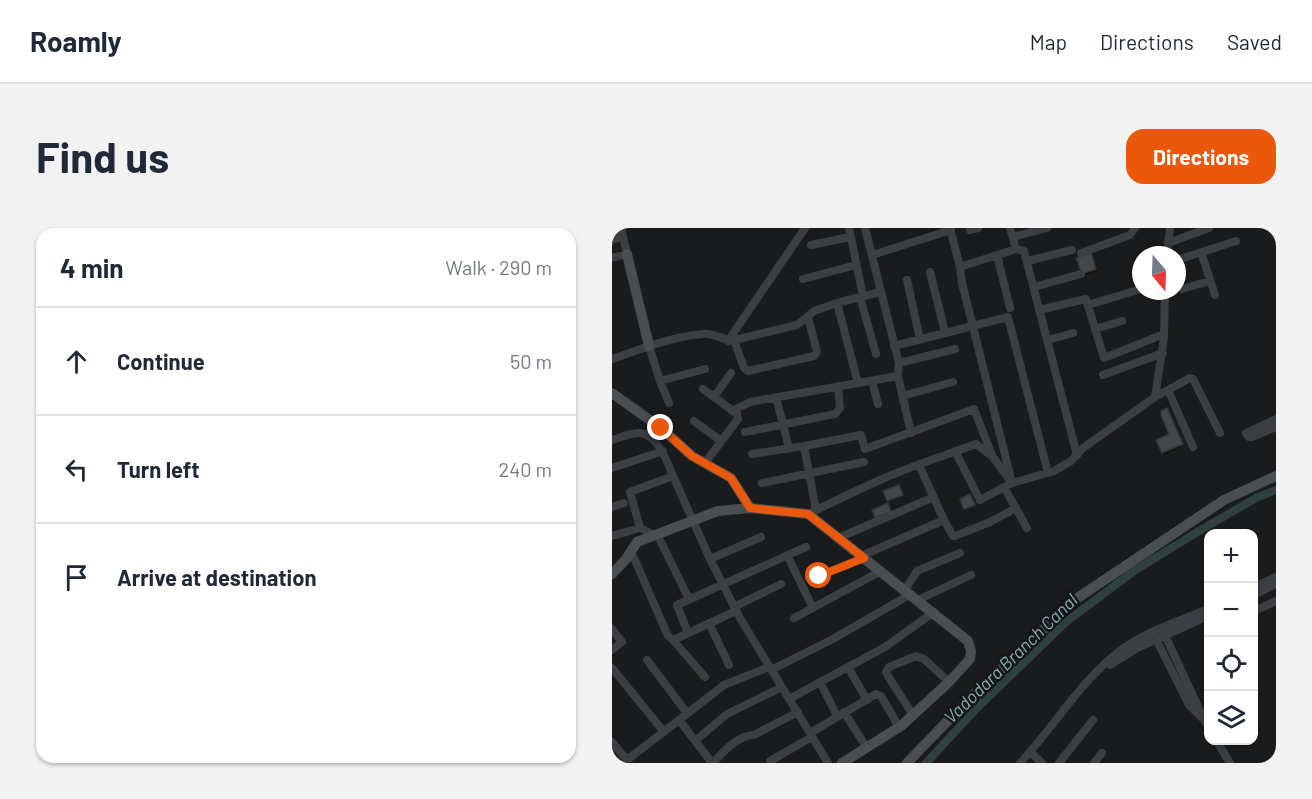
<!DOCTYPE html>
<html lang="en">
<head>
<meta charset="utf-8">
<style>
	body { margin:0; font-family:Barlow,sans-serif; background:#f2f2f3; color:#1f2937 }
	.controls { position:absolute; right:18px; bottom:18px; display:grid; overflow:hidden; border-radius:12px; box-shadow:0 2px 4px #0004 }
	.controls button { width:54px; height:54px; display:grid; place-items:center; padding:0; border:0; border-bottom:2px solid #e0e1e3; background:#fff; color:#1f2937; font:30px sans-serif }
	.compass { position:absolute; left:520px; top:18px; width:54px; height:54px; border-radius:50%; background:#fff; box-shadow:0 2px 4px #0004; rotate:161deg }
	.stop { position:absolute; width:18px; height:18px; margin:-14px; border:4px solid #ea580c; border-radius:50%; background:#fff }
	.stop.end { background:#ea580c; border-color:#fff; box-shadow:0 2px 6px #0008 }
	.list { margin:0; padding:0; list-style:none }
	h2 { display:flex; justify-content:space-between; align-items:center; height:78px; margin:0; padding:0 24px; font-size:26px }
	h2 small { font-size:20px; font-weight:400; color:#747a83 }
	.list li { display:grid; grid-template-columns:39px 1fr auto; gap:18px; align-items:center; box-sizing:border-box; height:108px; padding:0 24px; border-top:2px solid #e0e1e3 }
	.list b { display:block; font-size:22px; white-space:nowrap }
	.list em { font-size:20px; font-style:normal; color:#747a83 }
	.icon { flex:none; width:33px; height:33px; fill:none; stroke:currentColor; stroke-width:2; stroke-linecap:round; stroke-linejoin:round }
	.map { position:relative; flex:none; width:664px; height:535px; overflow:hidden; border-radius:18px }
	header { display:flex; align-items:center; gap:36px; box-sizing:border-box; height:84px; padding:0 30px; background:#fff; border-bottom:2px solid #e0e1e3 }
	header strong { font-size:28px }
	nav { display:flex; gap:33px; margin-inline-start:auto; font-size:21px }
	.intro { display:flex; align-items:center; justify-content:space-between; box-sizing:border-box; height:144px; padding:0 36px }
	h1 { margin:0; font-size:42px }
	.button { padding:15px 27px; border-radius:18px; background:#ea580c; color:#fff; font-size:21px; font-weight:700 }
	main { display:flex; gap:36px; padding:0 36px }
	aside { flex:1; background:#fff; border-radius:18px; box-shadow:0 2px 4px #0004 }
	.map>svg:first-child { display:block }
</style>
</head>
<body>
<header>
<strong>Roamly</strong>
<nav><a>Map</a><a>Directions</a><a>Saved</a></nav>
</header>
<div class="intro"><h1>Find us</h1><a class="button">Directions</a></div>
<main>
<aside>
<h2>4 min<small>Walk · 290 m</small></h2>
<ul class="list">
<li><svg class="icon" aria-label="ahead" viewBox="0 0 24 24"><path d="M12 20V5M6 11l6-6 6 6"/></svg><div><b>Continue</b></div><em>50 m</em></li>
<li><svg class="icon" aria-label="left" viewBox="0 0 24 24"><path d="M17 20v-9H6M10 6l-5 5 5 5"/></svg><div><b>Turn left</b></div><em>240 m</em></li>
<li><svg class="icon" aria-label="arrive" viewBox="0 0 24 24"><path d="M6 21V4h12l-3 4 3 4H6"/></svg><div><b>Arrive at destination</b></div></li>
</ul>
</aside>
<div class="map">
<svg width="664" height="535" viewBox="0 0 664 535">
	<rect width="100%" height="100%" fill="#1a1b1c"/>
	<!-- shadow -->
	<path fill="#0007" d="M478 26 485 43 473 47 471 45Z
		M556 184 571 218 553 226 551 224 559 207Z"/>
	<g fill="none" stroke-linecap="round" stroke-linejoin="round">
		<!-- canal -->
		<path stroke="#2f4041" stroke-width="8" d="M314 535 365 480 454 394 522 343 587 303 644 270 664 262"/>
	</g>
	<!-- building -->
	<path fill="#444749" stroke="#343638" stroke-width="1.5" d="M479 24 484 41 470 46 464 30Z
		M555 180 571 216 550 225 544 212 557 206 549 187V183Z
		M287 257 291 267 275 273 271 263Z
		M358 266 363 277 352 281 348 271Z
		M276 275 279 284 263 290 260 282Z"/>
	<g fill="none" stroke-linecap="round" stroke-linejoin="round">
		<!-- street -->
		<path stroke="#3b3e42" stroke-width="8" d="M237 0 251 68
			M338 0 348 39
			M398 0 404 21 348 39 350 55 400 255 442 243 459 233 471 220 543 169 552 110 553 63
			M358 2 366 0
			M401 9 435 0
			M0 12 11 9
			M556 15 597 0
			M199 17 238 9
			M404 21 412 23 465 227
			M589 24 603 67
			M469 25 518 7 523 0
			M260 27 339 2
			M385 27 398 80
			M555 27 558 0
			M0 30 15 26 9 0
			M565 32 624 13
			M415 33 460 22
			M318 44 333 104
			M191 51 244 37
			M295 52 308 111
			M422 59 469 46
			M570 61 598 53
			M248 69 264 126
			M225 75 246 155
			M476 77 529 61
			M427 82 474 71 492 130 552 106
			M483 101 510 93
			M122 112 132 140 136 143 202 128 205 124 196 89
			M435 112 461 105
			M116 113 193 0
			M37 118 48 153 93 141
			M282 118 396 89 436 245
			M0 131C29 121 59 109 90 106 101 104 111 113 122 112L185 97 202 83 225 75 268 64
			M287 135 343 121
			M491 147 551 125
			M286 148 299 205
			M48 153 57 175
			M260 153 266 176
			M91 161 125 186 126 191 93 235
			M556 162 581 219
			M290 168 341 154
			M102 169 119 145
			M164 169 177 220
			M543 169 578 150 581 151 608 205
			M120 183 138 174 286 148 287 135 253 0
			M664 191 634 205 637 209H640L664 199
			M82 193 109 213
			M133 204 223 186 228 180 226 158
			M0 212C8 210 19 204 28 205 45 206 56 235 61 248
			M192 218 249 207 253 221 362 181 380 227
			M140 226 192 218 204 282
			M0 240 51 223
			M150 255 252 234
			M392 259 415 300
			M0 279 12 275
			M196 286C219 275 243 263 268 252 299 238 332 228 364 216L380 228 400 255 368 272 343 223
			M332 292 341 308H343L378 294 404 280
			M28 300 18 264 61 248 98 331 128 390 216 535
			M45 306 77 371
			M0 308 28 300 42 307
			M226 310 322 269
			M19 323 56 408 61 412 124 383
			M175 327 201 380
			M249 328 332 292 307 237
			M98 331 149 309
			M207 348 252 330
			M642 359 664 349
			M293 362 305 343 348 325
			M642 367 664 356
			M306 372 359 347
			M122 379 169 356
			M642 383 664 373
			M182 390 269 343
			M97 395 117 437
			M0 401 10 414 0 422
			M551 403 596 500
			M76 405 65 377 194 319
			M542 407 577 477 590 490
			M61 412 93 449
			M35 432 75 485
			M498 437 525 420 596 388
			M236 439 255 472
			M0 440 52 504
			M159 442 221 411 299 366
			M208 454 225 488
			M177 471 273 419 322 384
			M232 484 255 520
			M301 487 276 448 274 444 277 439 304 428 312 431 337 454
			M198 505 264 466 269 468 287 499
			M604 512 618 535
			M83 513 115 486 170 459
			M0 514 15 532 67 492
			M418 524 430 535
			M158 533 200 509
			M100 535 67 492 112 457 157 439
			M101 535C111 524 126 507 142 507L186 484
			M408 535C442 499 469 452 509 422 535 403 567 393 596 381
			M447 535 481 492
			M482 535 490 525"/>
		<!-- secondary -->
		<path stroke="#494e52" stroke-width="10" d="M15 26 37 118
			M0 165 49 200 80 228 119 250 138 280
			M0 346 14 331 25 314 106 283 138 280 196 286 356 413 359 423 358 431 337 454 289 498 230 535
			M295 535 353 475 464 371 612 272 664 248"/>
	</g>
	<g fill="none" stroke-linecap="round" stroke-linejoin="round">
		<!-- route -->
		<path stroke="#ea580c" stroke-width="8" d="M49 200 80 228 119 250 138 280 196 286 252 330 207 348"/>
	</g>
	<g text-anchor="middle" stroke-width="5" stroke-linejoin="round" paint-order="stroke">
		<!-- water labels -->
		<g font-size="18" font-style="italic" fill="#84b2b7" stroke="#151618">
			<text transform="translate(399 431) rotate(-44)" y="6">Vadodara Branch Canal</text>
		</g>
	</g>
</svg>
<div class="controls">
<button>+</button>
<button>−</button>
<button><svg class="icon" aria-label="locate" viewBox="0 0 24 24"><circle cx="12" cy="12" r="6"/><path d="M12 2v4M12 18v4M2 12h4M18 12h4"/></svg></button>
<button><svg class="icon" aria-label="layers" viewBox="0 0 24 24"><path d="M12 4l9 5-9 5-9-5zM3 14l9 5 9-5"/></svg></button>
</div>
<svg class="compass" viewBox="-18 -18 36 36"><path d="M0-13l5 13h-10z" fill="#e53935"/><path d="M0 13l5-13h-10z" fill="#747a83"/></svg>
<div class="stop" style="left:207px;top:348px"></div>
<div class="stop end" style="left:49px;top:200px"></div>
</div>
</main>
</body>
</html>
